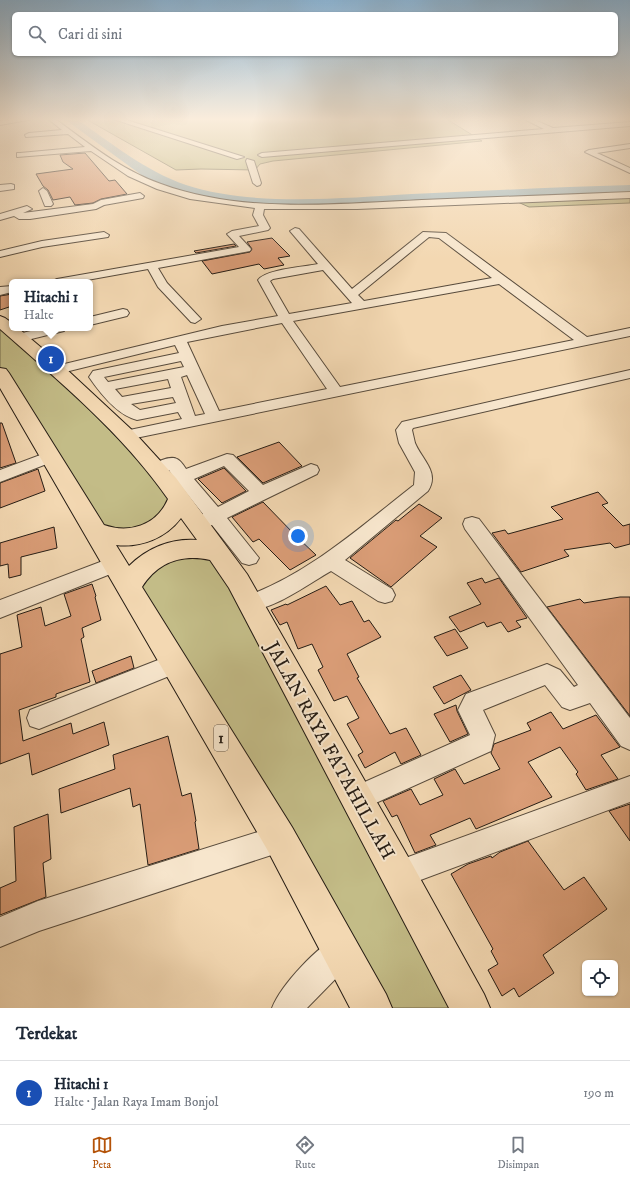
<!DOCTYPE html>
<html lang="id">
<head>
<meta charset="utf-8">
<style>
	body { margin:0; font-family:"IM FELL DW Pica",serif; background:#f6f6f7; color:#1f2937 }
	.controls { position:absolute; right:12px; bottom:12px; display:grid; overflow:hidden; border-radius:6px; box-shadow:0 1px 3px #0004 }
	.controls button { width:36px; height:36px; display:grid; place-items:center; padding:0; border:0; border-bottom:1px solid #e0e1e3; background:#fff; color:#1f2937; font:20px sans-serif }
	.you { position:absolute; left:298px; top:536px; width:14px; height:14px; margin:-10px; border:3px solid #fff; border-radius:50%; background:#1a73e8; box-shadow:0 0 0 6px #1a73e833 }
	.badge { display:grid; place-items:center; width:26px; height:26px; border-radius:50%; background:#b45309; color:#fff; font-size:13px; font-weight:700 }
	.pin { position:absolute; translate:-50% -50%; border:2px solid #fff; box-shadow:0 1px 4px #0006 }
	.popup { position:absolute; left:9px; top:279px; width:84px; height:52px; box-sizing:border-box; display:grid; place-content:center; border-radius:6px; background:#fff; filter:drop-shadow(0 1px 3px #0005); font-size:13px; white-space:nowrap; color:#747a83 }
	.popup b { font-size:15px; color:#1f2937 }
	.popup::after { content:''; position:absolute; left:50%; top:100%; margin-left:-8px; border:8px solid transparent; border-top-color:#fff }
	.list { margin:0; padding:0; list-style:none }
	h2 { display:flex; justify-content:space-between; align-items:center; height:52px; margin:0; padding:0 16px; font-size:17px }
	h2 small { font-size:13px; font-weight:400; color:#747a83 }
	.list li { display:grid; grid-template-columns:26px 1fr auto; gap:12px; align-items:center; box-sizing:border-box; height:64px; padding:0 16px; border-top:1px solid #e0e1e3 }
	.list b { display:block; font-size:15px; white-space:nowrap }
	.list p { margin:0; font-size:13px; white-space:nowrap; color:#747a83 }
	.list em { font-size:13px; font-style:normal; color:#747a83 }
	.icon { flex:none; width:22px; height:22px; fill:none; stroke:currentColor; stroke-width:2; stroke-linecap:round; stroke-linejoin:round }
	.map { position:relative; flex:none; width:630px; height:1008px; overflow:hidden }
	.search { position:absolute; background:#fff; box-shadow:0 1px 3px #0004; left:12px; right:12px; top:12px; height:44px; display:flex; align-items:center; gap:10px; box-sizing:border-box; padding:0 14px; border-radius:6px; color:#747a83; font-size:15px }
	.sheet { height:116px; background:#fff }
	nav { display:flex; justify-content:space-around; align-items:center; box-sizing:border-box; height:56px; border-top:1px solid #e0e1e3; background:#fff; font-size:11px; color:#747a83 }
	nav a { display:grid; justify-items:center; gap:2px }
	nav .on { color:#b45309 }
	.map>svg:first-child { display:block }
</style>
</head>
<body>
<div class="map">
<svg width="630" height="1008" viewBox="0 0 630 1008">
	<rect width="100%" height="100%" fill="#f3d8b2"/>
	<filter id="stains"><feTurbulence type="fractalNoise" baseFrequency=".005" numOctaves="4"/><feColorMatrix values="0 0 0 0 .2 0 0 0 0 .09 0 0 0 0 .02 0 0 0 .5 -.17"/></filter>
	<radialGradient id="worn" r=".72"><stop offset=".6" stop-color="#630" stop-opacity="0"/><stop offset="1" stop-color="#630" stop-opacity=".3"/></radialGradient>
	<!-- green -->
	<path fill="#c3bc87" stroke="#746c4e" d="M84 118H445L482 141 273 161 260 164 255 170 201 169 176 170Z
		M630 195V203L529 207 511 199Z
		M0 321 179 499 167 521 105 536 0 373Z
		M217 553 470 1008H372L176 663 136 574 146 563Z"/>
	<g fill="none" stroke-linecap="round" stroke-linejoin="round">
		<!-- river -->
		<path fill="#a2b6b9" fill-rule="evenodd" d="M63 118H75C110 142 145 171 186 185 253 207 342 198 412 194 485 191 557 187 630 185V193L322 207 250 205 216 200 178 191 147 179Z"/>
	</g>
	<!-- building -->
	<path fill="#da9d77" stroke="#251c14" d="M85 153 109 181 115 180 127 194 101 199 93 203 75 205 70 197 53 200 48 190 43 186 36 174 73 169 63 162 60 155Z
		M272 238 290 256 278 258 284 265 264 269 259 264 212 274 202 261 250 252 252 249 247 242Z
		M234 244 236 246 196 253 194 251Z
		M12 294V306L0 310V296Z
		M0 423H2L16 463 0 468Z
		M279 442 302 466 263 483 237 457Z
		M224 468 246 491 222 503 198 479Z
		M38 469 45 491 0 508V483Z
		M598 492 608 503 602 505 623 526 630 524V544L615 548 610 543 564 550 569 556 521 572 492 533 505 530 508 534 563 519 551 507Z
		M263 502 296 536 316 555 290 570 259 539 253 542 232 517Z
		M419 504 442 518 420 536 437 547 391 587 350 558 396 520 398 521Z
		M54 527 57 548 21 557V575L9 578 8 564 0 566V543Z
		M482 578 485 583 499 578 527 618 516 621 521 627 508 632 501 622 487 627 484 622 460 632 449 617 481 604 467 583Z
		M92 584 96 596 95 597 101 620 82 628 84 637 81 639 90 682 56 694V697L19 710 23 741 71 723 73 734 104 722 109 745 32 775 29 753 0 764V654L22 647 17 615 41 607 45 626 71 616 64 594Z
		M326 586 340 605 352 601 364 622 369 620 381 637 347 654 359 677 357 678 390 734 406 728 421 755 401 764 395 752 365 768 358 755 363 752 347 724 359 718 347 696 334 701 318 670 323 667 312 644 298 649 287 622 280 625 271 610 286 604 287 605Z
		M620 597H630V716L547 607 580 599 584 603Z
		M455 629 468 648 447 656 434 637Z
		M131 656 134 668 96 683 92 671Z
		M461 675 471 690 444 704 433 687Z
		M456 705 457 711 468 734 450 742 434 714Z
		M551 712 563 729 596 715 620 747 601 755 618 779 586 790 576 774 578 772 560 747 528 762 552 797 476 829 470 818 430 835 436 845 415 853 397 815 392 817 383 801 411 789 420 805 443 795 434 779 455 769 464 784 500 769 491 753 494 744 531 730 527 723Z
		M168 736 182 796 191 793 196 821 195 822 199 849 148 865 140 804 133 807 130 788 61 813 59 789 115 769 113 755Z
		M630 804V841L609 811Z
		M48 814 51 859 43 863 46 897 0 915V888L16 881 14 827Z
		M528 841 564 890 584 877 607 909 543 955 554 973 519 997 514 988 502 996 488 970 498 964 491 951 493 949 451 874 468 864 491 856 492 858 500 852Z"/>
	<g fill="none" stroke-linecap="round" stroke-linejoin="round">
		<!-- minor casing -->
		<g stroke="#584b3c" stroke-width="2">
			<path id="minor" d="M22 118H39L0 125V121Z
				M47 118H54C88 143 121 170 161 184 242 214 338 204 422 200 491 197 561 195 630 192V198L357 209H264L263 215 270 228 268 230 239 236 251 249 250 251 158 268 167 283 201 319 195 323 191 322 158 287 148 269 76 282H51L57 279 239 247 227 234 232 231 259 226 253 215 255 208 190 199 157 189 128 176 91 151 17 157V153H20L85 147 68 134 26 137 25 135 29 133 62 130Z
				M110 118H120L244 157 237 159Z
				M522 118H530L553 128 630 122V126L262 157 258 155 262 153 544 129Z
				M630 144V148L597 153 630 168V173L585 152 589 150Z
				M247 159 254 161 261 183 260 185 257 186 253 183 246 161Z
				M11 184 14 185V189L0 191V185Z
				M43 188 47 191 53 204 51 206H45L39 191Z
				M140 193 144 196 143 198 104 205 96 209 30 219H19L14 216 0 220V214L27 206 32 209 23 213 93 204 101 200Z
				M295 228 299 229 352 289 423 232 446 233 587 337 630 328V336L126 440 120 438 118 435 120 432 182 419 178 412 137 420C117 415 100 393 89 377L93 371 179 353 175 345 57 374 52 373 50 370 52 367 222 326 278 316 258 280C266 269 304 267 318 264L290 231ZM429 237 439 238 492 278 364 301 358 295ZM323 270 352 303 289 314 270 281 273 279ZM499 284 574 340 340 387 293 321ZM282 323 327 389 219 411 187 342ZM181 361 184 367 108 382 104 377ZM187 375 205 414 195 416 181 377ZM168 379 171 388 122 397 115 389ZM173 397 176 403 140 410 131 404Z
				M104 232 109 235 108 237 42 247 0 257V251L42 241Z
				M12 286V292L0 295V287Z
				M123 309 127 310 129 313 127 316 90 325V317Z
				M43 328H65L64 331 19 342 12 338 14 335Z
				M630 370V378L413 428 412 430C413 434 414 439 415 443 422 460 440 472 428 491L345 560 392 589 395 595 392 601 385 603 378 601 331 571C311 582 266 616 244 609L241 603 244 597C309 574 360 527 414 485L415 472 399 443 396 430 402 422Z
				M51 451 57 452 59 456 57 460 0 482V470Z
				M227 454 233 455 263 485 311 464 317 466 319 470 317 474 227 518 259 558 256 563 249 565 242 563 212 525 206 527 199 525 197 520 203 514 180 485 168 489 162 487 159 483 162 479 172 475 169 470 156 475 150 473 148 469C152 463 170 455 177 459 181 461 184 466 186 469ZM224 466 249 491 218 507 194 479Z
				M472 517 479 519 630 718V750L621 746 590 703 570 710 562 707 545 685 483 710 495 735 491 751 358 811 349 807 345 798 349 789 470 735 458 710 466 694 547 664 560 670 574 687 578 685 465 529 463 524 465 519Z
				M116 556 123 559 126 564 123 569 0 618V600Z
				M176 653 184 656 187 663 184 670 39 729 30 726 27 718 30 710Z
				M630 776V802L399 888 389 884 385 874 389 864Z
				M280 825 290 829 294 839 290 849 39 931 0 947V917L38 901Z
				M341 935 352 940 357 951 352 962 307 1008H272C281 985 318 945 341 935Z"/>
		</g>
		<!-- highway casing -->
		<g stroke="#251c14" stroke-width="2">
			<path id="highway" d="M0 316 5 318 12 323V328H18L63 366 133 431 176 478 247 574 411 862 484 994 490 1008H449L229 588 210 560C182 554 158 562 142 587L292 827 386 994 392 1008H350L268 851 0 388V368L6 369 9 373 104 525C130 534 157 525 168 499 123 434 59 381 0 329ZM181 518 197 540C171 538 147 548 129 566L116 545C141 548 166 538 181 518Z"/>
		</g>
		<!-- minor -->
		<use href="#minor" fill="#f7e6cd" fill-rule="evenodd"/>
		<!-- highway -->
		<use href="#highway" fill="#f3d8b2" fill-rule="evenodd"/>
	</g>
	<!-- sky -->
	<linearGradient id="sky" x2="0" y2="1"><stop stop-color="#8cb5d5"/><stop offset="0.46" stop-color="#faeddc"/><stop offset="1" stop-color="#faeddc" stop-opacity="0"/></linearGradient>
	<rect width="630" height="259" fill="url(#sky)"/>
	<g text-anchor="middle" stroke-width="4" stroke-linejoin="round" paint-order="stroke">
		<!-- shield labels -->
		<rect fill="#f7e6cd" stroke="#64594c" stroke-width="1" x="214" y="725" width="14" height="26" rx="3"/>
		<g font-size="15" font-weight="bold" fill="#251c14">
			<text x="221" y="743">1</text>
		</g>
		<!-- near-street labels -->
		<g font-size="19" fill="#251c14" stroke="#f7e6cd">
			<text transform="translate(331 750) rotate(61)" y="7">JALAN RAYA FATAHILLAH</text>
		</g>
	</g>
	<rect width="100%" height="100%" filter="url(#stains)"/>
	<rect width="100%" height="100%" fill="url(#worn)"/>
</svg>
<div class="controls">
<button><svg class="icon" aria-label="locate" viewBox="0 0 24 24"><circle cx="12" cy="12" r="6"/><path d="M12 2v4M12 18v4M2 12h4M18 12h4"/></svg></button>
</div>
<div class="you"></div>
<div class="pin badge" style="left:51px;top:359px;background:#1a4fb4">1</div>
<div class="popup"><b>Hitachi 1</b>Halte</div>
<div class="search"><svg class="icon" aria-label="search" viewBox="0 0 24 24"><circle cx="10" cy="10" r="6"/><path d="M15 15l6 6"/></svg>Cari di sini</div>
</div>
<section class="sheet">
<h2>Terdekat<small></small></h2>
<ul class="list">
<li><span class="badge" style="background:#1a4fb4">1</span><div><b>Hitachi 1</b><p>Halte · Jalan Raya Imam Bonjol</p></div><em>190 m</em></li>
</ul>
</section>
<nav>
<a class="on"><svg class="icon" aria-label="map" viewBox="0 0 24 24"><path d="M3 6l6-2 6 2 6-2v14l-6 2-6-2-6 2zM9 4v14M15 6v14"/></svg>Peta</a>
<a><svg class="icon" aria-label="directions" viewBox="0 0 24 24"><path d="M12 3l9 9-9 9-9-9zM9 14v-3h6M13 9l2 2-2 2"/></svg>Rute</a>
<a><svg class="icon" aria-label="saved" viewBox="0 0 24 24"><path d="M7 4h10v16l-5-4-5 4z"/></svg>Disimpan</a>
</nav>
</body>
</html>
